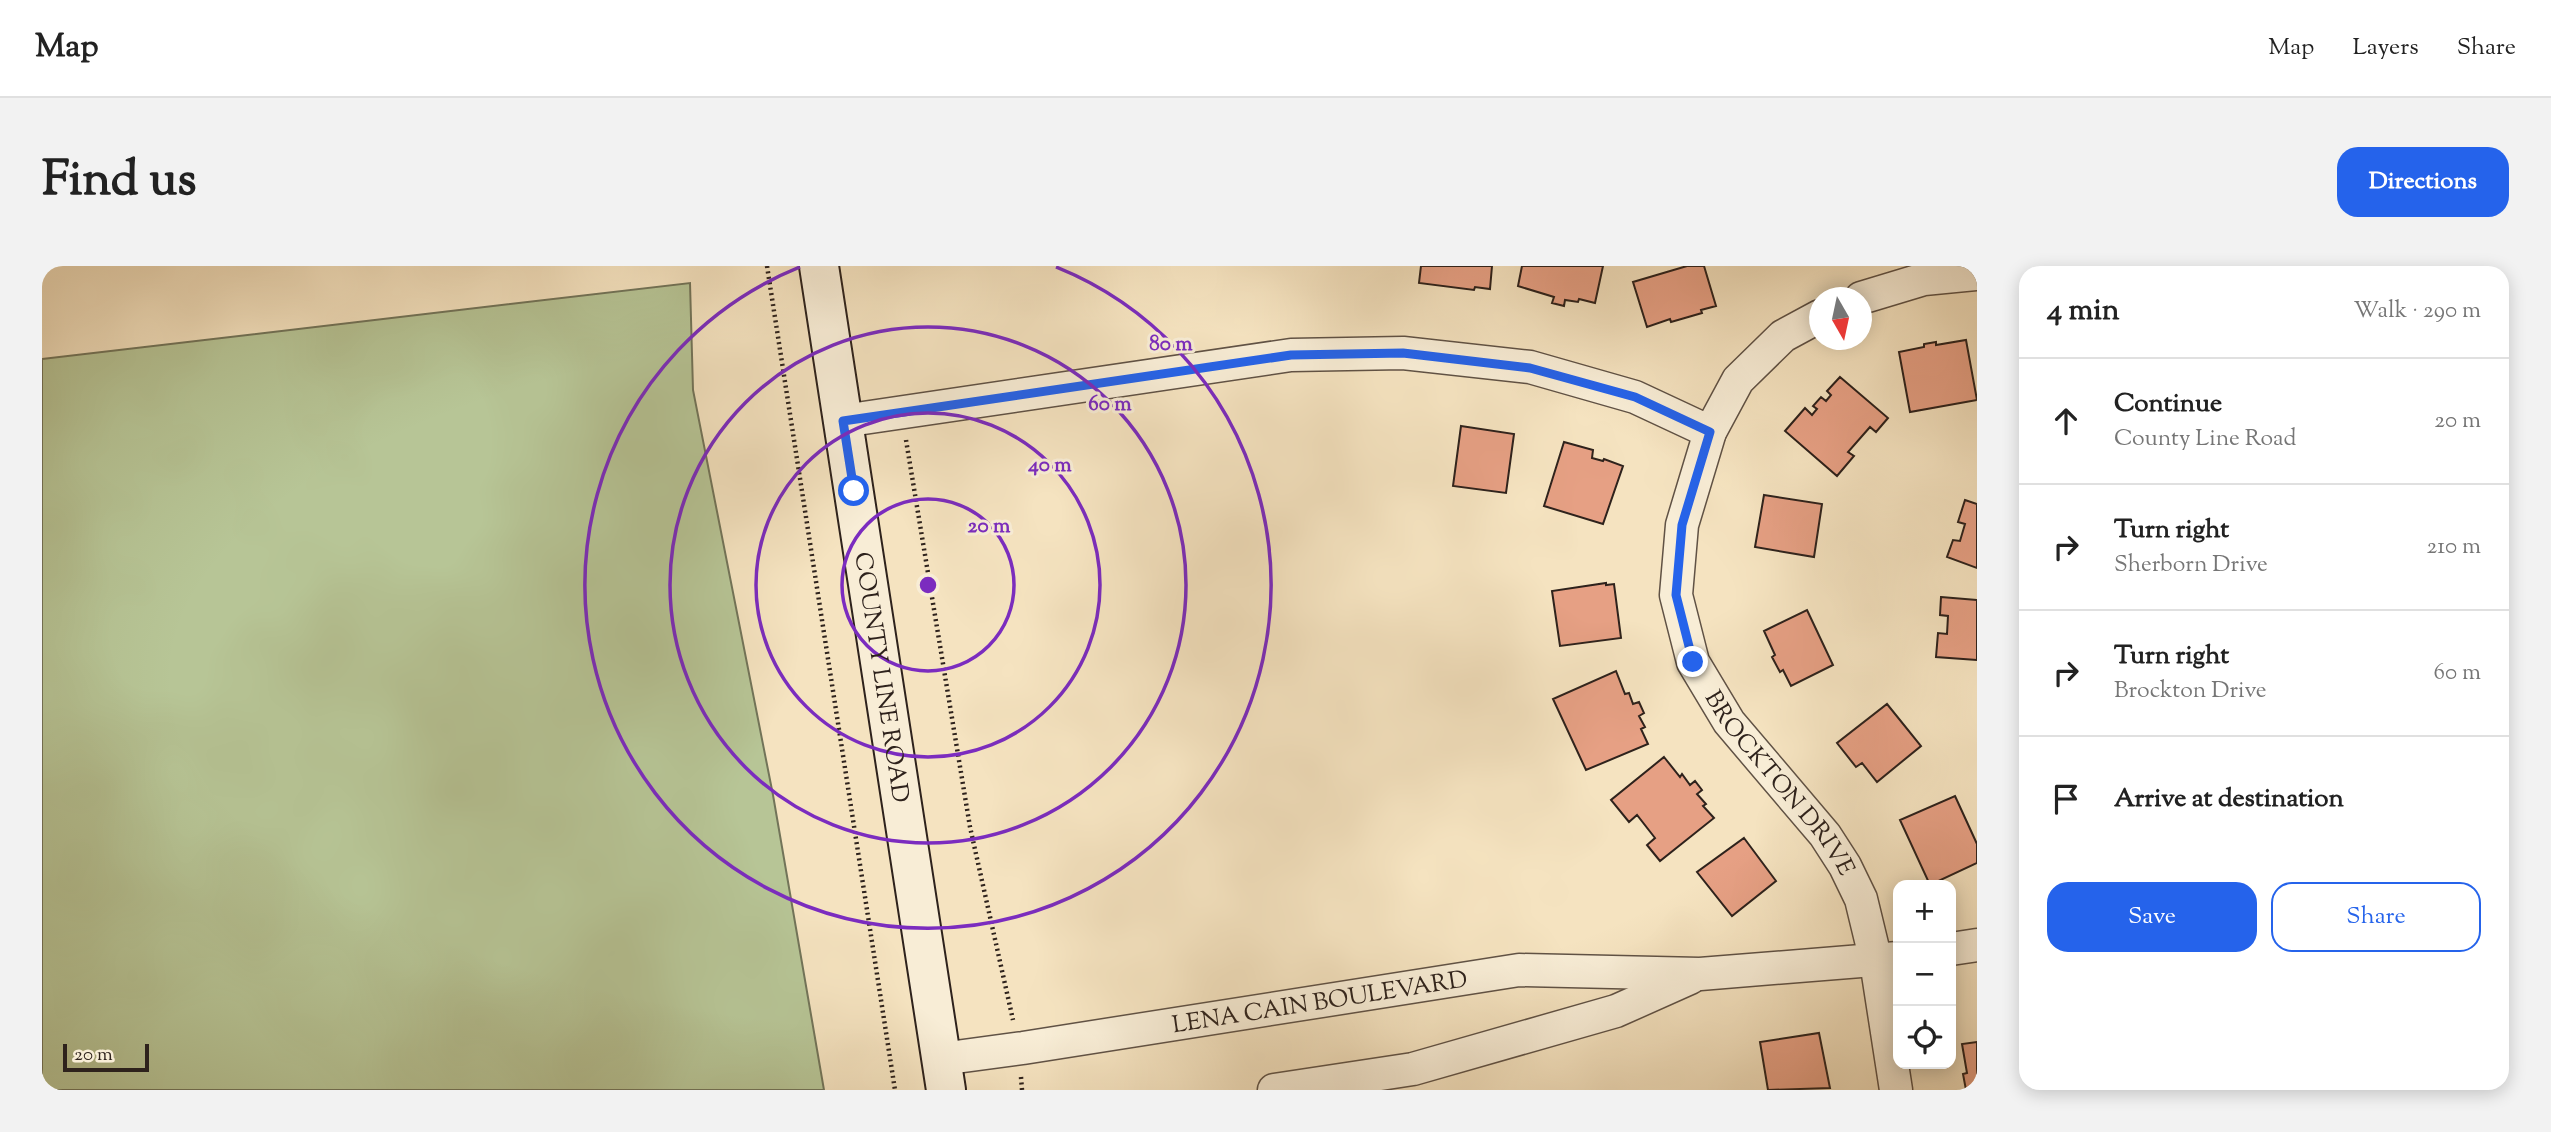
<!DOCTYPE html>
<html lang="en">
<head>
<meta charset="utf-8">
<style>
	body { margin:0; font-family:"Sorts Mill Goudy",serif; background:#f2f2f2; color:#222 }
	.controls { position:absolute; right:21px; bottom:21px; display:grid; overflow:hidden; border-radius:14px; box-shadow:0 4px 18px #0003 }
	.controls button { width:63px; height:63px; display:grid; place-items:center; padding:0; border:0; border-bottom:2px solid #e0e0e0; background:#fff; color:#222; font:35px sans-serif }
	.compass { position:absolute; left:1767px; top:21px; width:63px; height:63px; border-radius:50%; background:#fff; box-shadow:0 4px 18px #0003; rotate:171deg }
	.scale { position:absolute; left:21px; bottom:18px; width:86px; box-sizing:border-box; padding-left:7px; border:4px solid #2e221c; border-top:0; font-size:19px; line-height:24px; white-space:nowrap; color:#2e221c; -webkit-text-stroke:5px #f8edd6; paint-order:stroke }
	.stop { position:absolute; width:21px; height:21px; margin:-16px; border:5px solid #2563eb; border-radius:50%; background:#fff }
	.stop.end { background:#2563eb; border-color:#fff; box-shadow:0 2px 7px #0008 }
	.list { margin:0; padding:0; list-style:none }
	h2 { display:flex; justify-content:space-between; align-items:center; height:91px; margin:0; padding:0 28px; font-size:30px }
	h2 small { font-size:23px; font-weight:400; color:#767676 }
	.list li { display:grid; grid-template-columns:46px 1fr auto; gap:21px; align-items:center; box-sizing:border-box; height:126px; padding:0 28px; border-top:2px solid #e0e0e0 }
	.list b { display:block; font-size:26px; white-space:nowrap }
	.list p { margin:0; font-size:23px; white-space:nowrap; color:#767676 }
	.list em { font-size:23px; font-style:normal; color:#767676 }
	.actions { display:flex; gap:14px; padding:21px 28px }
	.actions a { flex:1; padding:16px 0; border:2px solid #2563eb; border-radius:21px; text-align:center; font-size:24px; color:#2563eb }
	.actions .main { background:#2563eb; color:#fff }
	.icon { flex:none; width:38px; height:38px; fill:none; stroke:currentColor; stroke-width:2; stroke-linecap:round; stroke-linejoin:round }
	.map { position:relative; flex:none; width:1935px; height:824px; overflow:hidden; border-radius:21px }
	header { display:flex; align-items:center; gap:42px; box-sizing:border-box; height:98px; padding:0 35px; background:#fff; border-bottom:2px solid #e0e0e0 }
	header strong { font-size:33px }
	nav { display:flex; gap:38px; margin-inline-start:auto; font-size:24px }
	.intro { display:flex; align-items:center; justify-content:space-between; box-sizing:border-box; height:168px; padding:0 42px }
	h1 { margin:0; font-size:49px }
	.button { padding:18px 32px; border-radius:21px; background:#2563eb; color:#fff; font-size:24px; font-weight:700 }
	main { display:flex; gap:42px; padding:0 42px }
	aside { flex:1; background:#fff; border-radius:21px; box-shadow:0 4px 18px #0003 }
	.map>svg:first-child { display:block }
</style>
</head>
<body>
<header>
<strong>Map</strong>
<nav><a>Map</a><a>Layers</a><a>Share</a></nav>
</header>
<div class="intro"><h1>Find us</h1><a class="button">Directions</a></div>
<main>
<div class="map">
<svg width="1935" height="824" viewBox="0 0 1935 824">
	<rect width="100%" height="100%" fill="#f5e3c0"/>
	<filter id="stains"><feTurbulence type="fractalNoise" baseFrequency=".00286" numOctaves="4"/><feColorMatrix values="0 0 0 0 .2 0 0 0 0 .09 0 0 0 0 .02 0 0 0 .5 -.17"/></filter>
	<radialGradient id="worn" r=".72"><stop offset=".6" stop-color="#630" stop-opacity="0"/><stop offset="1" stop-color="#630" stop-opacity=".3"/></radialGradient>
	<!-- green -->
	<path fill="#b7c596" stroke="#727459" stroke-width="2" d="M648 17 651 124 731 529 782 824H0V93Z"/>
	<!-- building -->
	<path fill="#e6a084" stroke="#2e221c" stroke-width="2" d="M1379 0H1450L1448 23 1433 21 1432 24 1377 17Z
		M1480 0H1561L1553 37 1537 33 1536 36 1523 34 1522 40 1510 37 1512 31 1476 20Z
		M1645 0H1662L1674 40 1659 44 1660 47 1629 56 1628 53 1605 61 1591 16Z
		M1924 74 1935 134 1868 146 1857 86 1882 81V78L1894 76V79Z
		M1798 111 1846 152 1834 166 1828 161 1806 186 1812 190 1795 210 1743 165 1763 142 1770 149 1775 143 1771 140 1779 131 1784 135 1789 129 1785 125Z
		M1419 160 1472 168 1464 227 1411 220Z
		M1522 176 1551 184 1550 192 1561 195 1562 193 1581 200 1561 258 1502 240Z
		M1722 229 1780 238 1772 291 1713 281Z
		M1923 234 1935 238V302L1905 291 1911 274 1918 275 1923 258 1916 256Z
		M1564 317V319L1572 318 1579 372 1518 380 1510 325Z
		M1899 331 1935 334V394L1894 391 1896 367 1905 368 1906 350 1898 349Z
		M1765 344 1791 399 1749 420 1741 404 1738 406 1730 391 1733 389 1722 365Z
		M1574 405 1583 428 1587 427 1591 438 1597 436 1602 447 1597 450 1603 461 1599 463 1606 478 1544 504 1511 433Z
		M1845 438 1879 480 1835 516 1820 497 1814 501 1795 477Z
		M1622 491 1638 511 1640 508 1648 519 1653 515 1660 524 1655 528 1664 538 1661 540 1672 552 1618 595 1605 579 1613 572 1595 549 1587 556 1569 534Z
		M1913 530 1935 578V597L1888 619 1858 554Z
		M1702 572 1734 615 1690 650 1655 606Z
		M1777 767 1788 822 1726 824 1718 776Z
		M1935 776V824H1924L1921 808 1925 807 1920 778Z"/>
	<g fill="none" stroke-linecap="round" stroke-linejoin="round">
		<!-- street casing -->
		<g stroke="#605245" stroke-width="35">
			<g id="street">
				<path d="M1819 32 1882 13 1935 8"/>
				<path id="s1" d="M1778 50 1741 70 1696 114 1668 166 1640 259 1634 329 1651 396 1687 456 1783 569 1803 600 1819 633 1834 695 1854 824"/>
				<path d="M801 155 1249 89 1361 87 1488 101 1593 131 1668 166"/>
				<path d="M1909 683 1935 679"/>
				<path id="s2" d="M899 793 981 782 1477 704 1658 708 1856 692"/>
				<path d="M1232 824 1371 803 1574 745 1648 712"/>
			</g>
		</g>
		<!-- secondary casing -->
		<g stroke="#2e221c" stroke-width="42">
			<g id="secondary">
				<path id="s3" d="M777 0 904 824"/>
			</g>
		</g>
		<!-- path -->
		<path stroke="#2e221c" stroke-width="4.5" stroke-dasharray="2 3.5" stroke-linecap="butt" d="M725 0 853 824
			M864 174 928 561 971 754
			M979 811 980 824"/>
		<!-- street -->
		<use href="#street" stroke="#f8edd6" stroke-width="32"/>
		<!-- secondary -->
		<use href="#secondary" stroke="#f8edd6" stroke-width="38"/>
	</g>
	<g fill="none" stroke-linecap="round" stroke-linejoin="round">
		<!-- route -->
		<path stroke="#2563eb" stroke-width="9" d="M812 225 801 155 1249 89 1361 87 1488 102 1593 131 1668 166 1640 259 1634 329 1651 396"/>
	</g>
	<!-- distance rings -->
	<g fill="none" stroke="#7b2cbf" stroke-width="3.5">
		<circle cx="886" cy="319" r="86"/>
		<circle cx="886" cy="319" r="172"/>
		<circle cx="886" cy="319" r="258"/>
		<path d="M1014 1A343 343 0 1 1 758 1"/>
	</g>
	<g text-anchor="middle" stroke-width="6" stroke-linejoin="round" paint-order="stroke">
		<!-- street labels -->
		<g font-size="24" fill="#2e221c" stroke="#f8edd6">
			<text dy="8" stroke="none"><textPath href="#s3" startOffset="416">COUNTY LINE ROAD</textPath></text>
			<text dy="8" stroke="none"><textPath href="#s1" startOffset="550">BROCKTON DRIVE</textPath></text>
			<text dy="8" stroke="none"><textPath href="#s2" startOffset="383">LENA CAIN BOULEVARD</textPath></text>
		</g>
	</g>
	<circle cx="886" cy="319" r="10" fill="#7b2cbf" stroke="#f8edd6" stroke-width="3.5"/>
	<g font-size="21" text-anchor="middle" font-weight="bold" fill="#7b2cbf" stroke="#f8edd6" stroke-width="6" stroke-linejoin="round" paint-order="stroke">
		<text x="1129" y="84">80 m</text>
		<text x="1068" y="144">60 m</text>
		<text x="1008" y="205">40 m</text>
		<text x="947" y="266">20 m</text>
	</g>
	<rect width="100%" height="100%" filter="url(#stains)"/>
	<rect width="100%" height="100%" fill="url(#worn)"/>
</svg>
<div class="controls">
<button>+</button>
<button>−</button>
<button><svg class="icon" aria-label="locate" viewBox="0 0 24 24"><circle cx="12" cy="12" r="6"/><path d="M12 2v4M12 18v4M2 12h4M18 12h4"/></svg></button>
</div>
<svg class="compass" viewBox="-18 -18 36 36"><path d="M0-13l5 13h-10z" fill="#e53935"/><path d="M0 13l5-13h-10z" fill="#767676"/></svg>
<div class="scale">20 m</div>
<div class="stop" style="left:812px;top:225px"></div>
<div class="stop end" style="left:1651px;top:396px"></div>
</div>
<aside>
<h2>4 min<small>Walk · 290 m</small></h2>
<ul class="list">
<li><svg class="icon" aria-label="ahead" viewBox="0 0 24 24"><path d="M12 20V5M6 11l6-6 6 6"/></svg><div><b>Continue</b><p>County Line Road</p></div><em>20 m</em></li>
<li><svg class="icon" aria-label="right" viewBox="0 0 24 24"><path d="M7 20v-9h11M14 6l5 5-5 5"/></svg><div><b>Turn right</b><p>Sherborn Drive</p></div><em>210 m</em></li>
<li><svg class="icon" aria-label="right" viewBox="0 0 24 24"><path d="M7 20v-9h11M14 6l5 5-5 5"/></svg><div><b>Turn right</b><p>Brockton Drive</p></div><em>60 m</em></li>
<li><svg class="icon" aria-label="arrive" viewBox="0 0 24 24"><path d="M6 21V4h12l-3 4 3 4H6"/></svg><div><b>Arrive at destination</b></div></li>
</ul>
<div class="actions"><a class="main">Save</a><a>Share</a></div>
</aside>
</main>
</body>
</html>
